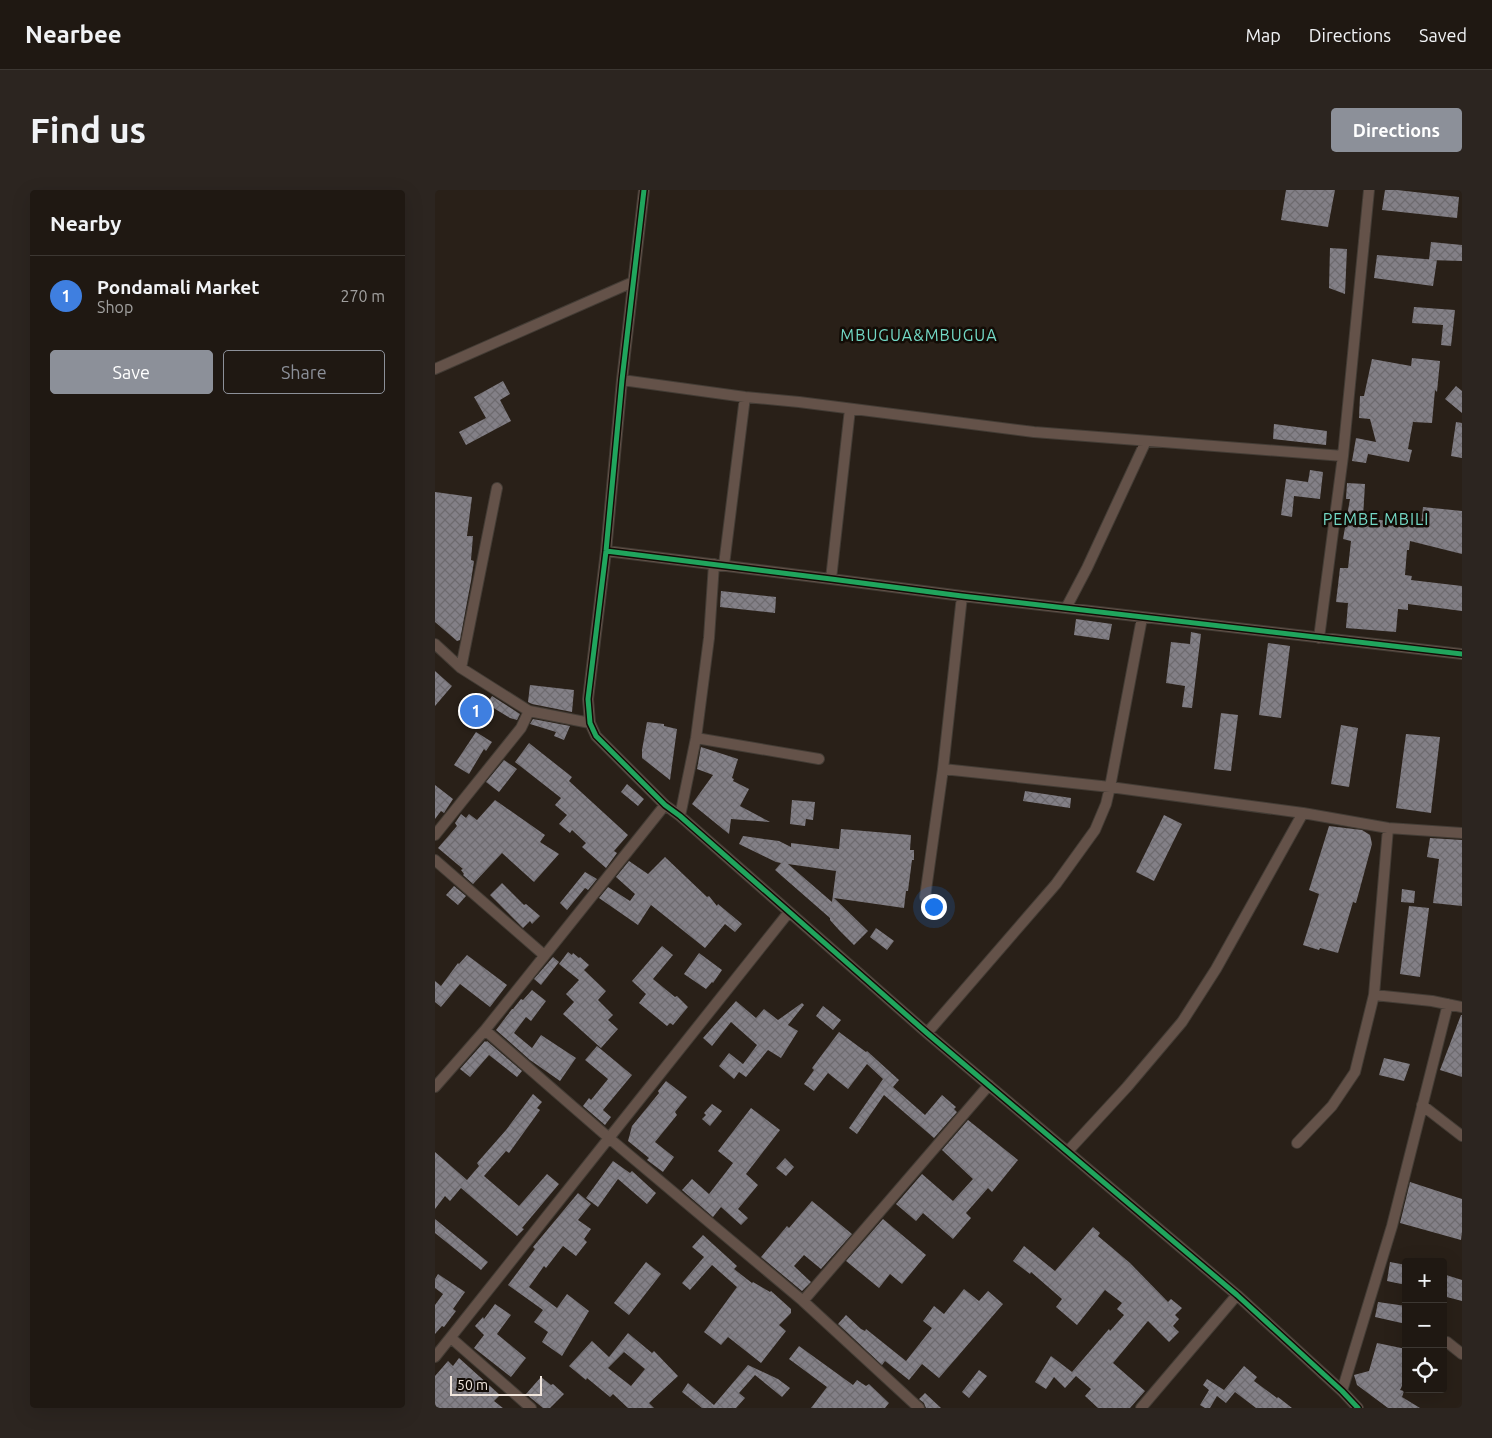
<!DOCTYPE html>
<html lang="en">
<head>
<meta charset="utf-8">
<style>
	body { margin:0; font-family:Ubuntu,sans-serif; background:#2c2520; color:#f1f3f6 }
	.controls { position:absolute; right:15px; bottom:15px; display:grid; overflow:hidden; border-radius:5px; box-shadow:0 5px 20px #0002 }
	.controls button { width:45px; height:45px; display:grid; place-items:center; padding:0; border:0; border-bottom:1px solid #3c3732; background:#1f1812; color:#f1f3f6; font:25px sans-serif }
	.scale { position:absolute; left:15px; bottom:12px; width:92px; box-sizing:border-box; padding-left:5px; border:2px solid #f1e6dd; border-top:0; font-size:14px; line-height:18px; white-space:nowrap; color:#f1e6dd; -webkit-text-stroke:4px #130c06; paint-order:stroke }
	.you { position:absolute; left:498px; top:716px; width:18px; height:18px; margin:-12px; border:4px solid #fff; border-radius:50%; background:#1a73e8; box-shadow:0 0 0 8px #1a73e833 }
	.badge { display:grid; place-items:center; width:32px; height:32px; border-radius:50%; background:#8c9099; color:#fff; font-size:16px; font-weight:700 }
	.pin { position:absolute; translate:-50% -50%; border:2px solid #fff; box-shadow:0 1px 5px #0006 }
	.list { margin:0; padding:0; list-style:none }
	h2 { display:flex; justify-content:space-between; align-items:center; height:65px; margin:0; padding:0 20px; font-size:21px }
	h2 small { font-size:16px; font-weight:400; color:#a1a09f }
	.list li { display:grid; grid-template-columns:32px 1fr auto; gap:15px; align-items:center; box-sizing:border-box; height:80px; padding:0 20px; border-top:1px solid #3c3732 }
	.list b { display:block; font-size:19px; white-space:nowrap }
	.list p { margin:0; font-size:16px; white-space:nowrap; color:#a1a09f }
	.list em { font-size:16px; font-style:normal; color:#a1a09f }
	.actions { display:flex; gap:10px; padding:15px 20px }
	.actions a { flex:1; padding:11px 0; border:1px solid #8c9099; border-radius:5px; text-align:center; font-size:18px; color:#8c9099 }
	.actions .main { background:#8c9099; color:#fff }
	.icon { flex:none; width:28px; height:28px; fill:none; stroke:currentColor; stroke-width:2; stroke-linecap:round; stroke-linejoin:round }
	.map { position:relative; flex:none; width:1027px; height:1218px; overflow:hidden; border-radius:5px }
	header { display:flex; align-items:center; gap:30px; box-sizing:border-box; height:70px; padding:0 25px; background:#1f1812; border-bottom:1px solid #3c3732 }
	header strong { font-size:24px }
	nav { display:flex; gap:28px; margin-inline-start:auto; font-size:18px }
	.intro { display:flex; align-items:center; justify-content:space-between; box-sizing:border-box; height:120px; padding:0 30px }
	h1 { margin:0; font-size:35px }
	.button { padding:12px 22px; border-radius:5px; background:#8c9099; color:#fff; font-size:18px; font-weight:700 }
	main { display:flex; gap:30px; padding:0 30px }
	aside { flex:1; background:#1f1812; border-radius:5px; box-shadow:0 5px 20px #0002 }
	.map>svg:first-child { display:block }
</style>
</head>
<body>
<header>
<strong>Nearbee</strong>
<nav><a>Map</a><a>Directions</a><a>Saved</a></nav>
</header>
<div class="intro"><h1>Find us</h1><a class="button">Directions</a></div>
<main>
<aside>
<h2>Nearby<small></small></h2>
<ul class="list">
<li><span class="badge" style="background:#3f7fe0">1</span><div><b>Pondamali Market</b><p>Shop</p></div><em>270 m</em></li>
</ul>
<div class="actions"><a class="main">Save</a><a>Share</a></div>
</aside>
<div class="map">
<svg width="1027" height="1218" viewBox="0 0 1027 1218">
	<defs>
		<pattern id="building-cross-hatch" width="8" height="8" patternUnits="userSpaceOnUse" patternTransform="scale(1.25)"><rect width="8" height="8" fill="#838087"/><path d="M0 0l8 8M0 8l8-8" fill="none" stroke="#6e6b6f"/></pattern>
	</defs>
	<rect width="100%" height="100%" fill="#292018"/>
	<!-- building -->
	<path fill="url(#building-cross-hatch)" fill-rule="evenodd" d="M851 0H900L893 37 846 30Z
		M950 0H962L1024 7 1022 28 947 20Z
		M996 52 1027 55V71L994 70Z
		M895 58 912 59 910 104 894 98Z
		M942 65 1002 70 998 96 939 88Z
		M979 117 1020 120 1016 156 1006 155 1008 135 977 133Z
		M977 168 1005 171 1002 202 1000 200 997 233 978 232 973 259 977 260 974 272 933 264 931 273 917 271 921 248 941 252 935 229 924 228 925 206H929L937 169 976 176Z
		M68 191 75 204 65 210 76 231 31 255 24 242 51 228 39 207Z
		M1021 196 1027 201V223L1010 209Z
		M1021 232 1027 233V268L1016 266Z
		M839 234 892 241 891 255 838 249Z
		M875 280 888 282 885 309 859 306 857 327 846 325 851 289 873 292Z
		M912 293 930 294 928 327 986 337 988 317 1027 321V364L975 351 974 360H972L970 385 977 386 976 390 1027 396V421L973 414V420L963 419 961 442 911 438 913 413 901 412 905 378H913L916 351 908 349 915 309H911Z
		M0 302 37 307 32 346H38L36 370 39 371 36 391 25 450 22 451 0 432Z
		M286 401 341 407 340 423 285 417Z
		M641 429 677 434 674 450 639 445Z
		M756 442 766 444 757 518 747 517 750 496 731 493 736 452 755 454Z
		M833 453 855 456 846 528 824 525Z
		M0 481 17 496 0 516Z
		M95 495 139 500 137 522 97 514 93 512Z
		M57 506 85 524 82 530 75 528 52 514Z
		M786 523 803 525 796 581 779 579Z
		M98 529 135 536 129 550 119 546 121 542 95 534Z
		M212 532 229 534V536L242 539 235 590 207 568V560Z
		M906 535 923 538 914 597 896 594Z
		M41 542 57 552 51 561 49 559 34 584 19 575Z
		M971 544 1005 547 996 623 961 618Z
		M94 553 137 587 134 591 193 645 179 661 182 663 171 678 147 657 151 653 137 640 135 643 124 634 132 625 120 615 126 608 80 572Z
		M266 557 303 569 297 588 299 589 298 591 314 599 305 616 335 632 296 629 294 644 257 614 278 585 262 579Z
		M69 570 82 579 64 602 51 592Z
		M192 594 209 609 203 616 186 602Z
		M0 595 18 609 9 623 6 621 0 629Z
		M590 601 636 608 635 618 588 611Z
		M60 610 110 645 105 652 124 664 99 692 67 663 38 694 28 685 29 684 26 680 28 679 3 658 22 636 20 633 26 624 31 628 34 624 42 630Z
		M357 610 380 612 378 630 371 629 370 636 355 634Z
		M729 625 747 634 719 691 701 682Z
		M894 636 927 640 935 645 937 654 921 713 918 712 903 763 885 758 884 760 868 755 884 704 874 700Z
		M406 639 476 645 475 660H479V670H477L473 701H471L469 718 399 708 433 741 419 755 404 740 395 730V728L340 680 346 673 341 672 304 654 308 646 344 651 356 657V653L404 659ZM353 674 401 681 397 712Z
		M995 648 1027 650V716L998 713 1004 669 992 667Z
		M230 667 272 707 274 706 282 716 283 714 307 734 300 742 290 734 270 758 216 715 203 735 164 708 173 697 195 711 200 704 181 687 194 671 213 684Z
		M150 682 162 689 153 700 150 698 132 720 125 713Z
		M67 693 89 715 91 714 105 726 97 734 95 731 88 738 55 705Z
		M19 696 31 706 23 715 11 705Z
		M967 699 980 701 979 713 966 712Z
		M974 716 994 718 985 787 965 784Z
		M441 738 459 751 452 760 435 747Z
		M227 756 238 765 218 789 240 807 242 806 253 817 238 835 235 833 232 836 204 813 211 804 197 791Z
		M133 762 137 765 138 763 144 768 145 767 154 775 149 780 171 801 163 810 178 825 173 830 183 839 166 858 128 824 139 812 131 804 144 790 124 774Z
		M264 763 287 780 278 793 277 792 271 799 249 784Z
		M32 765 72 795 55 817 25 794 6 817 0 812V791L6 796 23 773 24 774Z
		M118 767 124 772 106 795 99 789Z
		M97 800 111 811 96 831 91 827 79 843 97 858 106 845 141 868 125 891 95 870 61 840 77 819H78L86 809 88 810Z
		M301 811 321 828 329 819 343 830 367 813 369 815 353 835 363 841 346 868 333 860 311 887 304 882 299 889 284 876 294 863 308 874 322 855 296 832 277 856 268 848Z
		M388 816 406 830 398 840 381 826Z
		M1026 825H1027V887L1005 880Z
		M404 842 431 862 432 861 464 890 458 897 490 925 507 905 521 917 519 919 522 922 499 948 449 905 422 944 414 938 448 889 432 874 413 899 393 883 379 901 369 894 379 880 377 878Z
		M50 851 51 852 52 851 87 881 82 887 54 865 35 887 25 879Z
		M162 856 197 885 168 920 176 927 170 935 148 916 154 908 156 910 173 889 150 870Z
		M949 868 975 874 969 891 944 885Z
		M231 891 252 907 240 922 242 925 220 952 239 967 228 982 212 970 214 968 193 951 197 936 224 903 223 901Z
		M98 904 107 912 102 918 105 920 74 963 71 961 49 986 84 1016 112 984 124 994 87 1038 89 1039 82 1046 26 998 15 1011 10 1006 0 1019V962L32 990 44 976 42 973 71 940Z
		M277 914 287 921 275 936 267 929 271 925 269 923Z
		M316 918 345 940 311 984 323 995 303 1019 313 1028 306 1035 286 1017 278 1027 247 1000 257 989 274 1004 298 973 283 961Z
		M533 930 583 970 557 1002 553 998 531 1023 536 1028 518 1049 488 1023 481 1031 461 1014 487 984 518 1011 538 989 507 960Z
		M350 968 359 977 351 986 341 978Z
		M178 971 195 983 197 981 221 1003 212 1014 183 989 163 1017 151 1008Z
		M975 992 1027 1009V1042L1026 1050 965 1033Z
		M143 1003 156 1014 143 1030 156 1039 149 1049 152 1052 141 1066 128 1056 111 1078 109 1076 94 1097 122 1118 132 1104 154 1121 127 1166 107 1152 113 1142 99 1132 108 1120 73 1095 100 1059 98 1057Z
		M377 1011 417 1044 386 1079 369 1065 359 1076 376 1092 367 1101 326 1067 352 1036 354 1038Z
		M0 1029 53 1072 46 1080 0 1043Z
		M448 1029 491 1065 467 1094 455 1084 444 1098 411 1071Z
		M658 1037 665 1043 663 1046 695 1073 733 1112 736 1109 747 1118 740 1125 744 1129 738 1136 744 1142 734 1152 713 1131 678 1173 710 1201 695 1218H663L650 1206 656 1199 641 1186 630 1198 619 1187 611 1199 600 1192 616 1166 637 1182 674 1139 675 1141 689 1125 682 1119 687 1113 670 1100 642 1135 621 1117 627 1109 596 1082 595 1084 578 1071 589 1056 620 1081Z
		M268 1045 302 1076 299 1079 317 1093 318 1092 335 1102 336 1101 356 1119V1123L344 1135 351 1141 326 1173 293 1147 286 1155 269 1142 302 1097 277 1075 255 1100 247 1093 269 1067 257 1057Z
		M211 1072 226 1084 194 1125 179 1113Z
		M955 1072 971 1075V1095L952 1091Z
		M3 1084 30 1102 18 1119 21 1121 9 1137 7 1136 0 1144V1115L8 1104 0 1098V1089Z
		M1008 1084 1027 1090V1111L1008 1106Z
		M529 1099 544 1111 553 1101 568 1114 504 1188 487 1174 474 1190 450 1171 447 1175 403 1134 411 1125 426 1139 430 1141 431 1139 471 1171 497 1138 488 1131 499 1116 509 1124Z
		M943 1112 971 1116V1134L940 1127Z
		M60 1114 76 1125 62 1144 91 1168 76 1187 39 1158 49 1145 40 1136 48 1127 49 1129Z
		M193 1143 217 1163 219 1161 243 1186 214 1213 219 1218H193L178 1204 175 1207 152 1188 151 1190 134 1176 157 1151 174 1167ZM189 1162 210 1179 196 1196 173 1178Z
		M942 1153 971 1159V1188L965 1200 969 1201 967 1207 985 1218H953L922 1195 919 1185 934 1181Z
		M364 1156 418 1195 422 1190 431 1196 434 1194 454 1213 450 1218H376L392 1197 354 1169Z
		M24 1168 65 1205 59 1211 68 1218H0V1186L13 1171 18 1176Z
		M313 1175 343 1189 355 1198 347 1207 320 1185 304 1203 310 1208 301 1218H267L247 1202 253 1193 279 1215Z
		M809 1176 822 1187 819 1191 842 1208 843 1207 857 1218H821L800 1202 791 1213 782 1206 775 1218H770L765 1215 774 1200 768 1195 772 1189 789 1200Z
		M544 1180 552 1186 534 1208 527 1202Z
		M106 1187 116 1195 118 1194 129 1204 115 1218H108L91 1204Z
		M490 1203 506 1218H491L489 1213 484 1209Z"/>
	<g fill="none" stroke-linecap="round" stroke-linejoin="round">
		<!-- street casing -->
		<g stroke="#433c35" stroke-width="12">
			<path id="street" d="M209 0 187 190 171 361 153 509 155 533 161 546 230 615 245 626 492 843 802 1105 907 1201 923 1218
				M0 179 198 92
				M187 190 310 207 364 212 599 242 908 266
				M171 361 396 389 527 406 1027 464
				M289 375 310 207
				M396 389 415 219
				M527 406 508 579 675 597 868 623 953 638 1027 643
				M631 418 652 378 711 251
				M884 448 908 266 934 0
				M0 454 26 478 94 521 155 533
				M26 478 62 298
				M261 548 384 569
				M245 626 261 548 274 448 279 374
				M0 645 86 538 94 521
				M0 670 109 765
				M490 707 508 579
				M354 722 174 948 368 1111 484 1218
				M939 805 997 811 1027 817
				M492 843 621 694 660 640 671 614 675 597 707 428
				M0 897 50 840 230 615
				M987 915 1027 946
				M862 953 897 916 920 882 939 805 953 638
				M633 961 692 897 747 832 781 779 868 623
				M368 1111 554 895
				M16 1148 96 1218
				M1012 1152 1027 1164
				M0 1167 174 948 50 840
				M907 1201 957 1036 1013 814
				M706 1218 802 1105"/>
		</g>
		<!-- street -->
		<use href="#street" stroke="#645249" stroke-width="10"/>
		<!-- cycleway casing -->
		<g stroke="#130c06" stroke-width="8">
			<path id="cycleway" d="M209 0 187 190 171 361 153 509 155 533 161 546 230 615 245 626 492 843 802 1105 907 1201 923 1218
				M171 361 396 389 527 406 1027 464"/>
		</g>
		<!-- cycleway -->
		<use href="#cycleway" stroke="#20a55d" stroke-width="5"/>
	</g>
	<g text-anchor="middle" stroke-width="5" stroke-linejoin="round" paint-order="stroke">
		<!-- quarter labels -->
		<g font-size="16" letter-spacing="1" fill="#73d9c6" stroke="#130c06">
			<text x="484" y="151">MBUGUA&amp;MBUGUA</text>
			<text x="941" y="335">PEMBE MBILI</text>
		</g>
	</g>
</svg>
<div class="controls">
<button>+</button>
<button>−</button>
<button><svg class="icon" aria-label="locate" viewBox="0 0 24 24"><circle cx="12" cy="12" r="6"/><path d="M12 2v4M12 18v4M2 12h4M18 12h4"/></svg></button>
</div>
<div class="scale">50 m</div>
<div class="you"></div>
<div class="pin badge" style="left:41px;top:521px;background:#3f7fe0">1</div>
</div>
</main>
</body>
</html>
